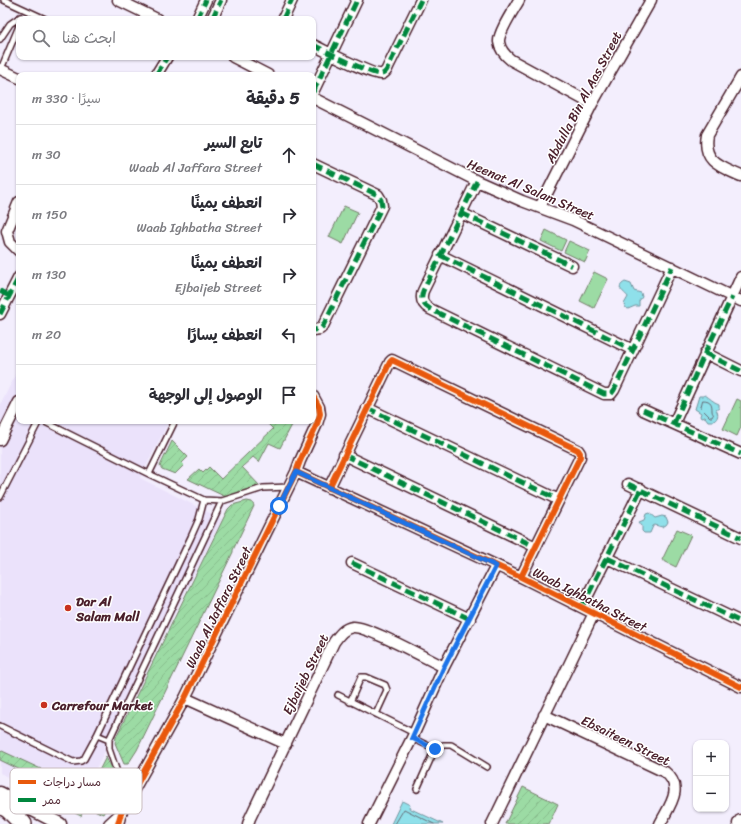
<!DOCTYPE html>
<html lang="ar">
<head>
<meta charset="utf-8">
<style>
	body { margin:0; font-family:Sriracha,"Playpen Sans Arabic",sans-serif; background:#f7f7f7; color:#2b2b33; direction:rtl }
	.controls { position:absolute; right:12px; bottom:12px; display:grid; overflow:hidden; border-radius:8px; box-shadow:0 1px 3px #0004 }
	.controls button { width:36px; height:36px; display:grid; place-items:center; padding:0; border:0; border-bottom:1px solid #e1e1e2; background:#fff; color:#2b2b33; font:20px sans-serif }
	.stop { position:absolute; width:12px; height:12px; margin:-9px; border:3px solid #1a73e8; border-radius:50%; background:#fff }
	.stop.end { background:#1a73e8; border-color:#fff; box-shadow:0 1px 4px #0008 }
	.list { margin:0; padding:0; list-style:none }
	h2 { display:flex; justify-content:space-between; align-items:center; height:52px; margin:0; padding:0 16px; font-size:17px }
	h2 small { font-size:13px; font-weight:400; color:#7c7c81 }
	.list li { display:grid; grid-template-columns:26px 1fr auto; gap:12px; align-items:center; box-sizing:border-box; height:60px; padding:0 16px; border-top:1px solid #e1e1e2 }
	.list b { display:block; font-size:15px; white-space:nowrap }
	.list p { margin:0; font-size:13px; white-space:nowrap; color:#7c7c81 }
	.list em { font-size:13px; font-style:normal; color:#7c7c81 }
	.icon { flex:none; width:22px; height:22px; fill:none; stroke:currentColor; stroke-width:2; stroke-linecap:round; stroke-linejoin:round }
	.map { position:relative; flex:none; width:741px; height:824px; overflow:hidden; direction:ltr }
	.search { position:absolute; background:#fff; box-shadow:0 1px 3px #0004; left:16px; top:16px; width:300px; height:44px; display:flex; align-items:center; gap:10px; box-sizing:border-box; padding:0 14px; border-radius:8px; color:#7c7c81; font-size:15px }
	.panel { position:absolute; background:#fff; box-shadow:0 1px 3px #0004; left:16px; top:72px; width:300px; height:352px; border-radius:8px; direction:rtl }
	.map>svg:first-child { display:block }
</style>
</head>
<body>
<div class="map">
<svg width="741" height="824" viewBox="0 0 741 824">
	<defs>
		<pattern id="garden-furrows" width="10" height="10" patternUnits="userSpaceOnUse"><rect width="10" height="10" fill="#9cdba4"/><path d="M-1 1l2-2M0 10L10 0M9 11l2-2" fill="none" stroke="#88bc8d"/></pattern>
	</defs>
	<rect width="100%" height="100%" fill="#f3eefd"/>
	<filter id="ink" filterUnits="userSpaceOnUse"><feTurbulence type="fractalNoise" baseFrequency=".025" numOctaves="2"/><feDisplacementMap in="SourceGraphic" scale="8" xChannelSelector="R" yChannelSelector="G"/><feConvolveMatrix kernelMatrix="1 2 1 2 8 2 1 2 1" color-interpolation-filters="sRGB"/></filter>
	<g filter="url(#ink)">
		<!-- built -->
		<path fill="#ebe2fb" d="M19 367V421H169L140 478 222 519 74 812 0 773V406Z"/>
		<!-- grass -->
		<path fill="#9cdba4" stroke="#737d68" d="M344 206 358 212 343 244 329 237Z
			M546 230 566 240 561 251 541 241Z
			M569 241 590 251 585 262 564 252Z
			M594 272 608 279 594 308 580 301Z
			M737 399 741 401V427L737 436 723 429Z
			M677 529 691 535 676 567 662 560Z"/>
		<!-- garden -->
		<path fill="url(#garden-furrows)" stroke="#737d68" d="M265 421H294L280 448 269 443 259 462 253 457 242 467 260 486 258 489 226 497 188 479 199 469 203 473 209 467 221 479 273 429Z
			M172 441 188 457 182 463 184 465 175 474 162 469 160 466Z
			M247 501 252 502 254 506 233 550V552L137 750 128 764H124L115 743 116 737 228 509 232 505Z
			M0 750 41 769 37 778 0 760Z
			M106 757 118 784 103 814 85 806 81 816 75 813 81 802H83Z
			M523 787 558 804 549 824H505Z"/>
		<!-- water -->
		<path fill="#8fe0ea" stroke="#73939e" d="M625 282 631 284 634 291 641 293 642 297 639 301V306H635L628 309 625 307 624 304 628 297C625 292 614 288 625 282Z
			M705 395C710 398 713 402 719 404V408L716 410C719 414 718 418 714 421H708L705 417 701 418 700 416 701 413 695 409 699 396H703Z
			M649 513 655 518 662 516 666 517 668 522 666 525 662 527 655 525 653 526 650 533H644L642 531V526L639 522 644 520 646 514Z
			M402 801 410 805 409 808 443 824H391Z"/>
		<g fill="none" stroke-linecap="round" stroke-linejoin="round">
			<!-- shore -->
			<path stroke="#666c77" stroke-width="1" d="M703 400C712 400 712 405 712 411 713 417 715 411 712 417H710L701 408Z
				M395 824 404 809 434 824"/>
			<!-- service casing -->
			<g stroke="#4a1f2b" stroke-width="8">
				<path id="service" d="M4 0 45 19
					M0 39 10 24 20 17
					M1 69 19 26
					M43 421 149 474 204 500 222 501 263 488 289 487
					M149 474 175 421
					M0 497 39 421
					M338 695 414 733
					M350 702 361 677H366L385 685 387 690 376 714
					M0 726 73 762 81 761 84 759 97 735 191 537 199 519 204 500
					M97 735 109 740
					M412 738 435 749 417 789
					M435 749 443 745H451L487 767
					M127 801 109 749V740L222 501"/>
			</g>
			<!-- minor casing -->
			<g stroke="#4a1f2b" stroke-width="13">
				<path id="minor" d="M118 0 157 19
					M519 0C514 9 498 33 499 42 500 50 506 56 511 60L592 104
					M197 19 206 0
					M212 19 221 0
					M283 19 292 0
					M313 45C324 50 373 76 382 74 385 73 387 70 388 67L421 0
					M233 57 268 75
					M0 69 19 78
					M156 75 167 57
					M741 77 707 135C702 162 721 167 741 176
					M313 92 357 0
					M313 98 477 181 522 201 573 220 741 301
					M313 164 378 195 381 200 382 206 323 326 320 329 313 330
					M477 181 423 291C420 300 423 305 430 309L604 394H611L614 390 672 267
					M19 202 7 231 10 242 19 251
					M540 207 592 104 651 0
					M461 213 572 266
					M440 255 633 350
					M0 314 19 277
					M705 353 741 371
					M367 408 559 500
					M643 410 741 454
					M674 423 741 277
					M0 440 19 402
					M344 455 536 547
					M296 472 521 577 741 687
					M628 484 741 538
					M329 488 390 362 392 360 578 450 580 453V457L521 577
					M607 558 741 622
					M352 563 470 619
					M582 607 641 489
					M185 698 286 744
					M544 715 665 772C685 788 669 806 660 824
					M109 824 121 813
					M118 824 121 813 127 802 185 698 296 472 300 461 317 424 320 414 319 407 313 396
					M248 824 250 818 334 642C339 635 344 628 353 627 368 626 427 659 444 667
					M369 824 412 738 444 667 496 566
					M492 824 594 613"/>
			</g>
			<!-- tertiary casing -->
			<g stroke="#4a1f2b" stroke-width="15">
				<path id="tertiary" d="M0 793 60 824"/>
			</g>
			<!-- secondary casing -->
			<g stroke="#4a1f2b" stroke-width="17">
				<path id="secondary" d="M740 824 741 822"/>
			</g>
			<!-- trunk casing -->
			<g stroke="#4a1f2b" stroke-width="20">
				<path id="trunk" d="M0 804 9 810 23 824"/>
			</g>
			<!-- service -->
			<use href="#service" stroke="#fff" stroke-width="5"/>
			<!-- minor -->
			<use href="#minor" stroke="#fff" stroke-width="10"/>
			<!-- tertiary -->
			<use href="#tertiary" stroke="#fff" stroke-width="12"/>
			<!-- secondary -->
			<use href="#secondary" stroke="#fff" stroke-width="14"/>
			<!-- trunk -->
			<use href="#trunk" stroke="#fff" stroke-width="17"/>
			<!-- quiet -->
			<path stroke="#00873e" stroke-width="5" stroke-dasharray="10 5" stroke-linecap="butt" d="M197 19 206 0
				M212 19 221 0
				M283 19 292 0
				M313 45C324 50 373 76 382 74 385 73 387 70 388 67L421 0
				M156 75 167 57
				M313 92 357 0
				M313 164 378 195 381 200 382 206 323 326 320 329 313 330
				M477 181 423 291C420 300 423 305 430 309L604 394H611L614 390 672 267
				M461 213 572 266
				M440 255 633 350
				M0 291 9 296
				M0 314 19 277
				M705 353 741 371
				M367 408 559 500
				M643 410 741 454
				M674 423 705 353 732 297
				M344 455 536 547
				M628 484 741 538
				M607 558 741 622
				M352 563 470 619
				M582 607 641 489"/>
			<!-- cycleway casing -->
			<g stroke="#fff" stroke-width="8">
				<path id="cycleway" d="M296 472 521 577 741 687
					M329 488 390 362 392 360 578 450 580 453V457L521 577
					M118 824 121 813 127 802 185 698 296 472 300 461 317 424 320 414 319 407 313 396"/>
			</g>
			<!-- cycleway -->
			<use href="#cycleway" stroke="#e8590c" stroke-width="6"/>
		</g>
	</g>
	<g fill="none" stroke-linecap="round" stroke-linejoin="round" filter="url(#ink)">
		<!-- route -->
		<path stroke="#1a73e8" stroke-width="5" d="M279 506 296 472 496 566 444 667 412 738 435 749"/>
	</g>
	<!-- markers -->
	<g fill="#c8321e" stroke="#fff" stroke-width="1.5">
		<circle cx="68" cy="608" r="4"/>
		<circle cx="44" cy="705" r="4"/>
	</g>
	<g text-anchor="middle" stroke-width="3" stroke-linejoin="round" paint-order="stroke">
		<!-- street labels -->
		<g font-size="13" fill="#4a1f2b" stroke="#fff">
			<text transform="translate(583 97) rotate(-62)" y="5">Abdulla Bin Al Aas Street</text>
			<text transform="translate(531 189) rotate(23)" y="5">Heenat Al Salam Street</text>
			<text transform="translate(590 599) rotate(27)" y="5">Waab Ighbatha Street</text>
			<text transform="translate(218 607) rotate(-64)" y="5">Waab Al Jaffara Street</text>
			<text transform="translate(305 674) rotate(-64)" y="5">Ejbaijeb Street</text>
			<text transform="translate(626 740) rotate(26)" y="5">Ebsaiteen Street</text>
		</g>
		<!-- poi labels -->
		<g font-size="13" font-weight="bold" fill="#4a1f2b" stroke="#fff" text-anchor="start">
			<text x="76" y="606">Dar Al<tspan x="76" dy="15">Salam Mall</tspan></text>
			<text x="52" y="710">Carrefour Market</text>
		</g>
	</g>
	<!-- legend -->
	<rect x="10" y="768" width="132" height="46" rx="6" fill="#fff" stroke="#c9bcbf" stroke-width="1"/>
	<rect x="18" y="780" width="18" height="4" fill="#e8590c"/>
	<rect x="18" y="798" width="18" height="4" fill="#00873e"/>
	<g font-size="11" fill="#4a1f2b">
		<text x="43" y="786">مسار دراجات</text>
		<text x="43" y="804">ممر</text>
	</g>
</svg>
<div class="controls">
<button>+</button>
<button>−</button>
</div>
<div class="stop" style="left:279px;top:506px"></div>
<div class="stop end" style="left:435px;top:749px"></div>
<div class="search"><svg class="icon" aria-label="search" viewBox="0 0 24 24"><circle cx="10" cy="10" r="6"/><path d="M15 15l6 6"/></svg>ابحث هنا</div>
<section class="panel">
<h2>5 دقيقة<small>سيرًا · 330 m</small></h2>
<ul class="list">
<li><svg class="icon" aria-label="ahead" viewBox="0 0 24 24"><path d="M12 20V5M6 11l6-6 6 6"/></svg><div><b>تابع السير</b><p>Waab Al Jaffara Street</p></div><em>30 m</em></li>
<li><svg class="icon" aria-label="right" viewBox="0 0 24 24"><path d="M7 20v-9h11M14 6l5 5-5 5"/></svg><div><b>انعطف يمينًا</b><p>Waab Ighbatha Street</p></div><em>150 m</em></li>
<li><svg class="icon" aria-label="right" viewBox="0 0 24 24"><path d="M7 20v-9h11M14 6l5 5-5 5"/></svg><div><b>انعطف يمينًا</b><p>Ejbaijeb Street</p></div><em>130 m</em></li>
<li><svg class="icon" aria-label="left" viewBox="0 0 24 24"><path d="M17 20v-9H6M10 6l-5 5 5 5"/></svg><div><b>انعطف يسارًا</b></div><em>20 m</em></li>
<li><svg class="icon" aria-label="arrive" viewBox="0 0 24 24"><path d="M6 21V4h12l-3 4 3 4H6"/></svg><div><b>الوصول إلى الوجهة</b></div></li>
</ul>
</section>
</div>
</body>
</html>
